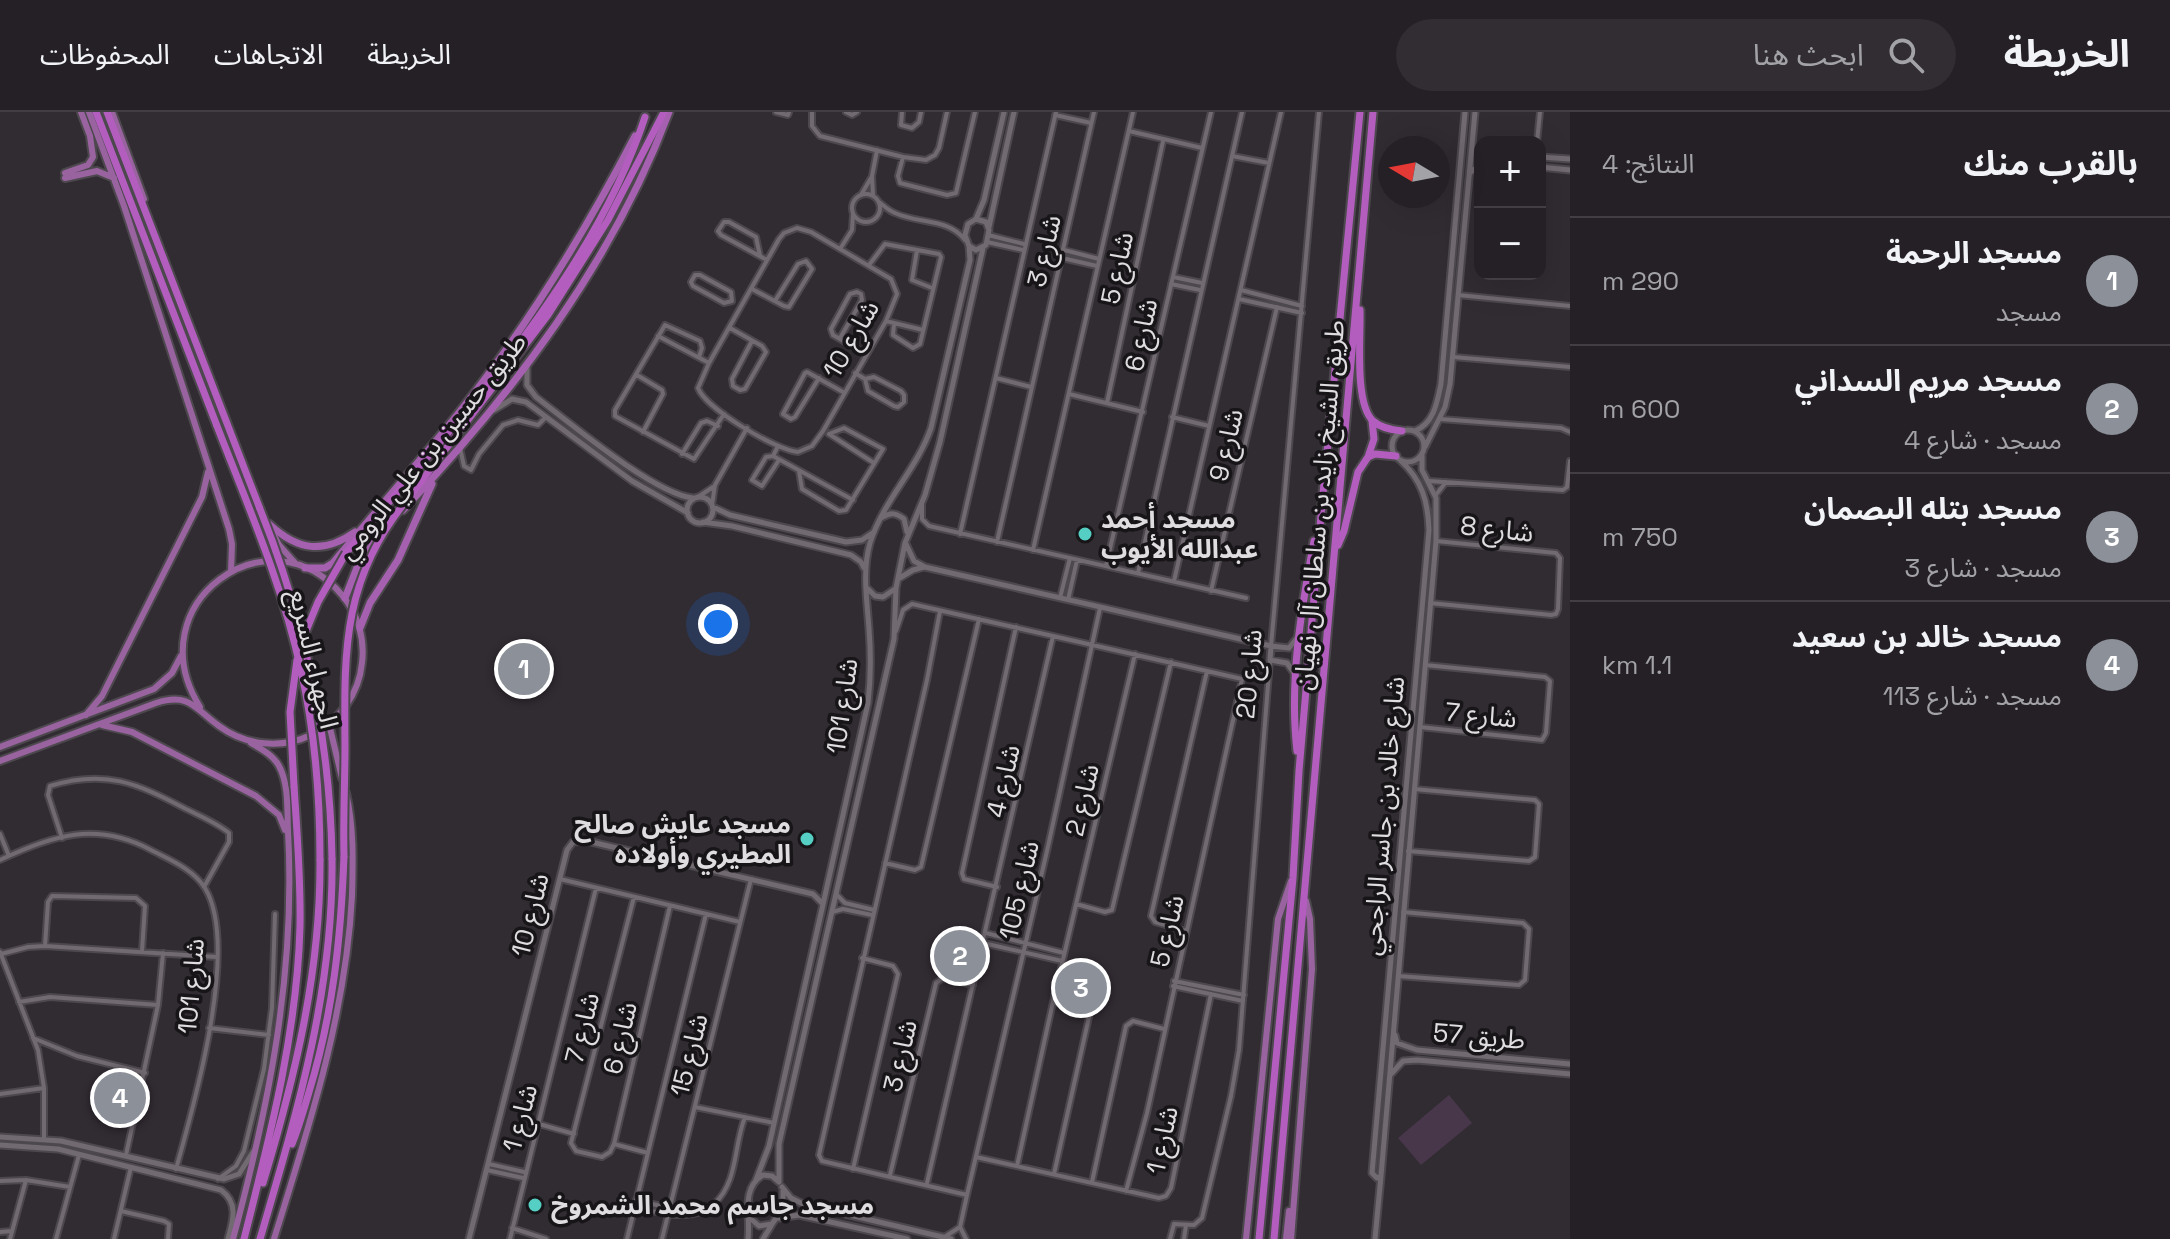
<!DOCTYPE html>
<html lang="ar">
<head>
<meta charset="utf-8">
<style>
	body { margin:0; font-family:"Space Grotesk","Noto Sans Arabic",sans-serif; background:#312d32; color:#f1f3f6; direction:rtl }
	.controls { position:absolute; right:24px; top:24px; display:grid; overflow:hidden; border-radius:16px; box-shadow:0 8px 32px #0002 }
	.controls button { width:72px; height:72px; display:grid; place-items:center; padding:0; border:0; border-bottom:2px solid #423e43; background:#252026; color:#f1f3f6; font:40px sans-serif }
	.compass { position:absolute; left:1378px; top:24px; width:72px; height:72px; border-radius:50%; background:#252026; box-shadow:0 8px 32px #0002; rotate:280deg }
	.you { position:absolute; left:718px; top:512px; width:28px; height:28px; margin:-20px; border:6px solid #fff; border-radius:50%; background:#1a73e8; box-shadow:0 0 0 12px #1a73e833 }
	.badge { display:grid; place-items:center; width:52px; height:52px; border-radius:50%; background:#8c9099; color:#fff; font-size:26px; font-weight:700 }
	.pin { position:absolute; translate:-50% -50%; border:4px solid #fff; box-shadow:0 2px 8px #0006 }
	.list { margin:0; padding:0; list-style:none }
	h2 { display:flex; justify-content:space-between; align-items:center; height:104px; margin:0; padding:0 32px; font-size:34px }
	h2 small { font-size:26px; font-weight:400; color:#a3a3a7 }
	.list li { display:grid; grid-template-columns:52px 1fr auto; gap:24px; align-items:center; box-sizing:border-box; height:128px; padding:0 32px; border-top:2px solid #423e43 }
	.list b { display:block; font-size:30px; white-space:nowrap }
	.list p { margin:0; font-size:26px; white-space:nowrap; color:#a3a3a7 }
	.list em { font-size:26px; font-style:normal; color:#a3a3a7 }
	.icon { flex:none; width:44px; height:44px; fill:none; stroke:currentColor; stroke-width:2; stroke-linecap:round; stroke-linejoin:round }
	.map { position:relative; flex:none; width:1570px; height:1127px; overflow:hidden; direction:ltr }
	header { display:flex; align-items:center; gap:48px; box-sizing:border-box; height:112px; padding:0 40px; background:#252026; border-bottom:2px solid #423e43 }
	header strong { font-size:38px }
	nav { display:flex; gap:44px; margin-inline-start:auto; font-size:28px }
	.search { width:560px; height:72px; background:#312d32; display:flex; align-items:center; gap:20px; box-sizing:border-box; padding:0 28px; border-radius:44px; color:#a3a3a7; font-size:30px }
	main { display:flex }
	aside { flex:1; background:#252026 }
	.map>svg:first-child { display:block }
</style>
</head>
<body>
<header>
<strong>الخريطة</strong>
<div class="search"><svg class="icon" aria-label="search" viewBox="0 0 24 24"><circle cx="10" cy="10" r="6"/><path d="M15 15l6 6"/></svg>ابحث هنا</div>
<nav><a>الخريطة</a><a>الاتجاهات</a><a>المحفوظات</a></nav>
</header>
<main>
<aside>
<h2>بالقرب منك<small>النتائج: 4</small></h2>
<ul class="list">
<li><span class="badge">1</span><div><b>مسجد الرحمة</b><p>مسجد</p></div><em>290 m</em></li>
<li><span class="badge">2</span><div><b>مسجد مريم السداني</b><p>مسجد · شارع 4</p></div><em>600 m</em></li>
<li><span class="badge">3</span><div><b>مسجد بتله البصمان</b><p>مسجد · شارع 3</p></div><em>750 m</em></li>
<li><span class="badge">4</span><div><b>مسجد خالد بن سعيد</b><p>مسجد · شارع 113</p></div><em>1.1 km</em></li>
</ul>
</aside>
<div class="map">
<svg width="1570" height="1127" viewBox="0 0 1570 1127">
	<rect width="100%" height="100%" fill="#312b32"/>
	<!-- green -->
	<path fill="#48364b" d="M1449 983 1472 1011 1421 1053 1398 1026Z"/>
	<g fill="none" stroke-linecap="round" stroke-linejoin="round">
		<!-- minor casing -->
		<g stroke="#4d484e" stroke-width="8">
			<path id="minor" d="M776 0 788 3 789 0
				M812 0V14L820 24 903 45 926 48 935 43 939 36 947 0
				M846 0 852 3 857 0
				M902 0 901 13 912 16 919 10 921 0
				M1055 3 1091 11
				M1129 19 1202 36
				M1537 30 1540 0
				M1232 44 1269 51
				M903 45 898 64 900 71 947 83 956 81 975 0
				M852 96a14 14 0 1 1 28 0a14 14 0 1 1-28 0Z
				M861 83 871 66
				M873 83 872 64 877 38
				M879 90C884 94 889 99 895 101 918 112 949 106 965 128
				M797 116 811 120 891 167 897 182 886 209 823 319 812 334 798 340C776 338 706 297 698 276L709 251 779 127 784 121Z
				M988 123 1024 132
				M987 130 1023 138
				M840 137 852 118 853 102
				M917 138 912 168 932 176
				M1064 138 1099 147
				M760 144 756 125 729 110H724L718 119 721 123 767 148
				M1062 146 1097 154
				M869 153 885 132 939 142 941 145 920 232 913 236 893 223 894 212
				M695 163H700L731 180 732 189 724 191 693 174 691 170Z
				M1173 165 1202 171
				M1171 172 1200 178
				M752 177 784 194 789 195 812 157 806 149 798 152 775 189
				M1241 178 1302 194
				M1458 183 1570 194
				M1239 187 1302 201
				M886 209 923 218
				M730 216 762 234 766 240 745 277 740 278 733 274 732 267 752 229
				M658 224 709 251
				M840 226 862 188 861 182 857 180 850 182 831 217 833 223 866 242
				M699 245 702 236 700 229 665 213 615 298V304L694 347 724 302
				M1453 245 1570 255
				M855 261 865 267 874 265 901 279 904 283V290L898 295 894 294 868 279 865 267
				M637 263 662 278 663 282 643 320
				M819 266 795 305 791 307 783 302 805 261 807 260 843 280
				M996 266 1031 275
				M1069 282 1143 300
				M1107 291 1163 29
				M1172 305 1209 314
				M1440 307 1561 316 1570 320
				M829 322 874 351
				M778 334 773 344 766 345 752 368 762 374 779 348
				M460 336 464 354 471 358 479 342 503 313 518 308 538 313 546 305
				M682 342 701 311 707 309 718 314
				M773 344 853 388
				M799 359 802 377 839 399 846 398 883 337 844 316 829 322
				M1429 369 1563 378 1567 375 1570 349
				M1435 384 1446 370
				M698 385 713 375
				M712 393 715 373 747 316
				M922 393V407L929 414 1246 486
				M960 422 1056 0
				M997 430 1094 0
				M1033 438 1133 0
				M1106 454 1211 0
				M1138 461 1242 0
				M1174 469 1281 0
				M1211 479 1277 195
				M1060 486 1070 446
				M1068 488 1077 448
				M1430 491 1551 503 1556 502 1558 497 1560 446 1556 441 1436 429
				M940 499 927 568 819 1043 822 1049 967 1083
				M896 519 903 498 912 492 1242 567 1147 1001 1126 1079
				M1271 534 1319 0
				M1420 615 1542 628 1546 621 1550 569 1545 565 1425 553
				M0 722 9 744
				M62 726 48 683 50 674C105 657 137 671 186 697 200 704 217 711 229 721V730L204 775
				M1408 739 1529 749 1535 745 1539 692 1535 688 1414 677
				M0 748C53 723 96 709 151 738 170 748 193 757 205 776 240 834 194 993 176 1057
				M885 751 915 758 921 755 979 507
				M560 767 740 810
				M997 775 964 767 962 761 1016 515
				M837 783 845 791 874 798
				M634 785 571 1031 576 1039 602 1045 610 1040 614 1032 670 794
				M1076 792 1105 800 1112 798 1171 550
				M832 800 843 797 872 803
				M1186 819 1155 810 1151 804 1207 559
				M986 821 1064 841
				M983 831 1062 849
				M45 834 48 790 52 784 136 786 145 794 142 839
				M0 840 38 938 44 976V1026
				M1 842 28 835 45 834 217 845
				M1398 864 1519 873 1525 868 1529 817 1523 811 1403 800
				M1174 869 1244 883
				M1173 874 1243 889
				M19 890 50 885 158 893
				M1053 890 1083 898 1089 905 1054 1062
				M209 916 269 923
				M33 926 77 944 145 961
				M0 982 44 976
				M695 995 774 1011
				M539 1012 574 1022
				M614 1032 648 1041
				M126 1043 158 893 163 841
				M976 1045 1159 1086 1166 1084 1171 1076 1211 882
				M489 1052 524 1060
				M1017 1054 1053 890 1135 542
				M853 1057 898 862 893 854 862 846
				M487 1058 523 1066
				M890 1063 936 871 943 866 973 873
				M218 1067 236 1054 244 1039 264 957 272 896 275 802
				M0 1069 26 1068 70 1075
				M1092 1070 1126 914 1133 909 1164 917
				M927 1071 1053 524
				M636 1088 669 1096 679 1102
				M635 1095C674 1105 713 1114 730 1067 737 1047 737 1025 745 1005
				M121 1099 164 1109 169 1112 168 1127
				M512 1116 546 1127
				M0 1120 12 1119
				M946 1124 960 1115
				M10 1127 26 1068
				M56 1127 79 1043
				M114 1127 131 1055
				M510 1127 596 776
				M627 1127 706 802
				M662 1127 751 767
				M966 1127 960 1115 967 1083 1047 739 1100 496
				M1170 1127 1174 1112 1194 1113 1202 1106 1231 984 1239 938 1270 548
				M1184 1127 1186 1113"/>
		</g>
		<!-- tertiary casing -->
		<g stroke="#4d484e" stroke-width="9">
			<path id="tertiary" d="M1540 45 1570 47
				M1540 55 1570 58
				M1470 61 1480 52
				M976 107 984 88 1004 0
				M976 107 986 110 989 118 986 133 976 138 969 134 965 123 968 112Z
				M989 115 1014 0
				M527 254V273L536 285C570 311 654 382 693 386
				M494 298 512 287 526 290 632 369 688 401
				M1392 334a16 16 0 1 1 32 0a16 16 0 1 1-32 0Z
				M1415 319C1434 311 1437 291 1441 272L1465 0
				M1425 335 1445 295 1450 272 1475 0
				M1400 348C1422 368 1428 389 1429 418L1372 1061 1377 1066 1381 1064 1436 429V386L1422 358V344
				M687 398a13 13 0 1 1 26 0a13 13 0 1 1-26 0Z
				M713 395 730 403 846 430 862 428 874 420
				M883 405C891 400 896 401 904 407L907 420
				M703 410 732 414 851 443 861 450 864 456
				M906 432 914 449 925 455 1271 534 1289 536 1297 526
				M898 467 913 458 924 455
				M868 477 875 484 883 485 895 477
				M1271 534 1270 548 1287 551 1294 561
				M1395 923 1397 931 1417 938 1570 952
				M1391 962 1403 949 1417 948 1570 962
				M0 1025 61 1029 224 1067 239 1062 253 1040
				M0 1033 58 1037 221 1078C239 1091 233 1109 228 1127
				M756 1068 769 1034 868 591C871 566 871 542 869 517 867 488 862 459 870 431 883 389 917 357 931 316L970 148 969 134
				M779 1070V1032L894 527 896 476 905 431 925 383 940 330 983 136
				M782 1075 791 1086 803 1092 951 1127
				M750 1106 759 1114 772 1112 783 1096V1079
				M779 1106 799 1103 907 1127
				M469 1127 567 738 573 730 587 729 813 782 822 791
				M748 1127C751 1105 740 1077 763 1063L772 1064 779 1070
				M763 1127 771 1114
				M1375 1127 1381 1064"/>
		</g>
		<!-- primary casing -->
		<g stroke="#4d484e" stroke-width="10">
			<path id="primary" d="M89 0 124 94 229 417 232 432 231 460
				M112 0 144 87
				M65 61 88 53 93 45 90 24 81 0
				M65 66 97 59 114 66
				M271 418 279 433 295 451
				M86 603 102 584 202 385 208 360
				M329 612 342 666
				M102 613 132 620 256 684 279 703 285 718
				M0 635 154 577 172 561 181 544
				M0 649 156 591C190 580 195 597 219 614 246 634 282 637 311 623 339 610 359 582 362 551 365 527 358 502 342 483 270 396 135 491 200 595
				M233 1127C269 993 296 859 288 719 287 699 289 672 279 654 273 643 261 637 251 631
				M274 1127C309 1015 346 902 352 784 353 750 354 715 346 681
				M1246 1127 1278 807 1291 769
				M1286 1127 1289 1099
				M1291 1127 1312 857 1310 807 1306 789"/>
		</g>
		<!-- trunk casing -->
		<g stroke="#4d484e" stroke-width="11">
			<path id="trunk" d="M403 398C513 282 613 150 669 0
				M269 412C298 439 324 442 355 420
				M305 456H325L333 451C374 401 418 352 458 302 527 215 584 122 635 24
				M345 486 358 453 381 421
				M360 516 370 491 398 448 432 372"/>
		</g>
		<!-- motorway casing -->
		<g stroke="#4d484e" stroke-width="11">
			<path id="motorway" d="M96 0 217 314
				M107 0 260 397
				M1360 198C1361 224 1354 291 1373 309 1381 316 1392 318 1402 319
				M1368 345 1374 327 1372 309
				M410 384 548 203 608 108 664 0
				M1338 433 1344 419 1358 360 1368 345 1375 342 1396 344
				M346 441C454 312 592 167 645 5
				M1297 639C1289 570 1301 498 1314 429
				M292 1032C299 1015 304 997 309 980 333 902 341 825 344 744
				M263 1071C295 965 321 859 320 747
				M244 1127C270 1024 297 921 300 815 301 768 297 721 294 674
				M260 1127C297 1001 334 878 332 746
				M1259 1127 1293 766 1299 659 1322 392 1360 0
				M1274 1127 1373 0"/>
		</g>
		<!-- minor -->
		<use href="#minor" stroke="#716a71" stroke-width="4"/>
		<!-- tertiary -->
		<use href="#tertiary" stroke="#716a71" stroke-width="5"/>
		<!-- primary -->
		<use href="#primary" stroke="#9963a0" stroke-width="6"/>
		<!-- trunk -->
		<use href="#trunk" stroke="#a660b0" stroke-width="7"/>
		<!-- motorway -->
		<use href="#motorway" stroke="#b35ebf" stroke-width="7"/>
		<!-- motorway-bridge casing -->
		<g stroke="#4d484e" stroke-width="11" stroke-linecap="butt">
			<path id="motorway-bridge" d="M217 314C248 394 283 474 301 558 315 620 320 684 320 747
				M260 397C305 509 330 625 332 746
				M304 524 318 490 346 441
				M294 674 290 600 297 548
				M344 744C343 707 345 670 345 633 344 534 343 465 410 384"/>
		</g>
		<!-- motorway-bridge -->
		<use href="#motorway-bridge" stroke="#b35ebf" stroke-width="7"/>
	</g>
	<!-- markers -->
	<g fill="#55cec4" stroke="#171518" stroke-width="3">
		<circle cx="1085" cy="422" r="8"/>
		<circle cx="807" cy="727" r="8"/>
		<circle cx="535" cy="1093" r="8"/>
	</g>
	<g text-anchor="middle" stroke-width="7" stroke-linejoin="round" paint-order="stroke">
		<!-- street labels -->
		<g font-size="26" fill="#e0dde1" stroke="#171518">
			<text transform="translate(1044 139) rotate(-77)" y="9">شارع 3</text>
			<text transform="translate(1117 156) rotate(-78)" y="9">شارع 5</text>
			<text transform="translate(1141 223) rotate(-78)" y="9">شارع 6</text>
			<text transform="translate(851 227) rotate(-60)" y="9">شارع 10</text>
			<text transform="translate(1226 333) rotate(-77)" y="9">شارع 9</text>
			<text transform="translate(432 334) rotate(-51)" y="9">طريق حسين بن علي الرومي</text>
			<text transform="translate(1319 393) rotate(-85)" y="9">طريق الشيخ زايد بن سلطان آل نهيان</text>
			<text transform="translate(1497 417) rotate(6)" y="9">شارع 8</text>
			<text transform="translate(314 547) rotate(77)" y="9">الجهراء السريع</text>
			<text transform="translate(1249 562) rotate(-85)" y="9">شارع 20</text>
			<text transform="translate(842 594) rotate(-82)" y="9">شارع 101</text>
			<text transform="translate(1481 603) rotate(6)" y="9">شارع 7</text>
			<text transform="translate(1003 669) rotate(-77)" y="9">شارع 4</text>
			<text transform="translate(1082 688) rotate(-77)" y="9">شارع 2</text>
			<text transform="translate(1383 704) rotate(-85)" y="9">شارع خالد بن جاسر الراجحي</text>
			<text transform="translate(1019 778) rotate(-77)" y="9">شارع 105</text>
			<text transform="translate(530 803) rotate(-76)" y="9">شارع 10</text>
			<text transform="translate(1167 819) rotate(-77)" y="9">شارع 5</text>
			<text transform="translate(191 874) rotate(-85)" y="9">شارع 101</text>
			<text transform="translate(582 916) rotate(-76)" y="9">شارع 7</text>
			<text transform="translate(1479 924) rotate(5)" y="9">طريق 57</text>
			<text transform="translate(620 926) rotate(-77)" y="9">شارع 6</text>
			<text transform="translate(689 943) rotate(-76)" y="9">شارع 15</text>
			<text transform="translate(900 944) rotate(-77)" y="9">شارع 3</text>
			<text transform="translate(520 1006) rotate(-75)" y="9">شارع 1</text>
			<text transform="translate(1162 1028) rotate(-78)" y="9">شارع 1</text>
		</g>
		<!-- poi labels -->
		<g font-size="26" font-weight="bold" fill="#e0dde1" stroke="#171518" text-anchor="start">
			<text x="1101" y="416">مسجد أحمد<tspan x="1101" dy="30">عبدالله الأيوب</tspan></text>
			<text x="791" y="721" text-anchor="end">مسجد عايش صالح<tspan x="791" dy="30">المطيري وأولاده</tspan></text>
			<text x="551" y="1102">مسجد جاسم محمد الشمروخ</text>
		</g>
	</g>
</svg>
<div class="controls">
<button>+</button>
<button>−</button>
</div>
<svg class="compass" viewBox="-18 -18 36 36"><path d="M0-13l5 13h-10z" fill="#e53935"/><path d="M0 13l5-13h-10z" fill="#a3a3a7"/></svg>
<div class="you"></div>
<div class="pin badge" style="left:524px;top:557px">1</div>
<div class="pin badge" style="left:960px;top:844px">2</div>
<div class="pin badge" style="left:1081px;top:876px">3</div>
<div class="pin badge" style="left:120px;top:986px">4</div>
</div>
</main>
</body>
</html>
